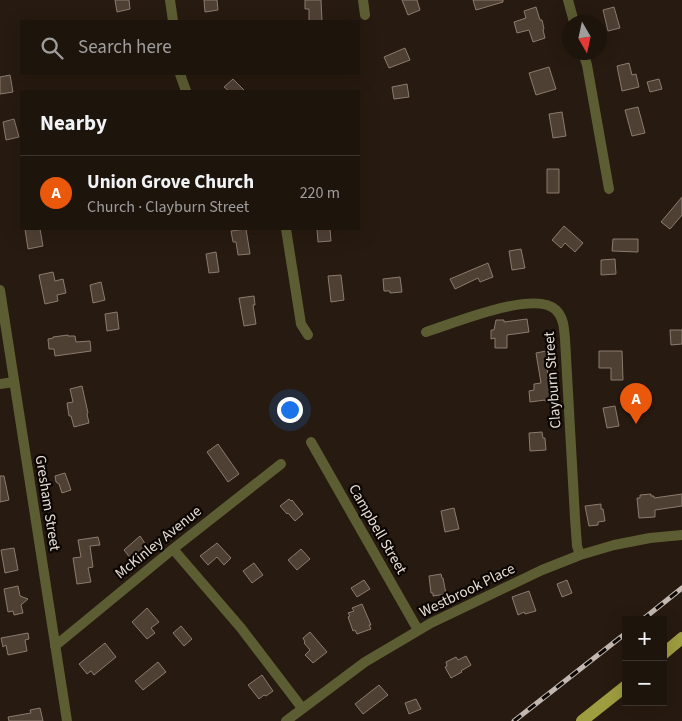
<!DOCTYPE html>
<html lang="en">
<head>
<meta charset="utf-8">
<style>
	body { margin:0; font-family:"Source Sans 3",sans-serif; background:#2a211a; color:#f1f3f6 }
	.controls { position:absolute; right:15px; bottom:15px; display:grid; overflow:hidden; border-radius:0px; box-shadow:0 5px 20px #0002 }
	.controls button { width:45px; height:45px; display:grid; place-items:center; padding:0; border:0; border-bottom:1px solid #3b332d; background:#1d140c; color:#f1f3f6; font:25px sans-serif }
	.compass { position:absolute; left:562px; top:15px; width:45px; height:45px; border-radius:50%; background:#1d140c; box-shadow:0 5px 20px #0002; rotate:171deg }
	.you { position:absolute; left:289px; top:409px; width:18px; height:18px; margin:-12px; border:4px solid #fff; border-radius:50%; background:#1a73e8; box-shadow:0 0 0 8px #1a73e833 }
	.badge { display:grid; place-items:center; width:32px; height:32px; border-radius:50%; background:#ea580c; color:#fff; font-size:16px; font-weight:700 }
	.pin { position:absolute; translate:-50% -41px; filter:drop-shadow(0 1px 2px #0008) }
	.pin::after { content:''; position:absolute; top:26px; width:18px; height:15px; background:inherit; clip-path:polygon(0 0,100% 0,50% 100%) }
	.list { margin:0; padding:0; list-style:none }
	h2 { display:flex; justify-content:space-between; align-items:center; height:65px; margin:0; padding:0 20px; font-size:21px }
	h2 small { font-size:16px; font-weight:400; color:#a09e9d }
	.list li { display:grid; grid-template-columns:32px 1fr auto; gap:15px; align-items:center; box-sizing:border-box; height:75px; padding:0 20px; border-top:1px solid #3b332d }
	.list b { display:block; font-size:19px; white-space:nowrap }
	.list p { margin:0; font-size:16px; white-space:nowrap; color:#a09e9d }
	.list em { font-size:16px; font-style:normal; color:#a09e9d }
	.icon { flex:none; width:28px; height:28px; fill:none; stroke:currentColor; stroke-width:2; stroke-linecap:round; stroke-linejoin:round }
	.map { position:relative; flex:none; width:682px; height:721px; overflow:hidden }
	.search { position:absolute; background:#1d140c; box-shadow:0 5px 20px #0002; left:20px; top:20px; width:340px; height:55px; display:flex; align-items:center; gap:12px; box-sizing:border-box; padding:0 18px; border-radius:0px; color:#a09e9d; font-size:19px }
	.panel { position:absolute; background:#1d140c; box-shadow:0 5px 20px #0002; left:20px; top:90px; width:340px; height:140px; border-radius:0px }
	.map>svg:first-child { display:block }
</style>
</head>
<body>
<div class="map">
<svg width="682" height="721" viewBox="0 0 682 721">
	<rect width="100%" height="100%" fill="#271a10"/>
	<!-- building -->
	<path fill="#4f4034" stroke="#8c7b6f" d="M115 0H129L130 9 117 12Z
		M204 0H217L218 10 205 12Z
		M305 0H321L322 21H309V9H305Z
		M402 0H417L420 10 408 15Z
		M473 0H503V2L476 10Z
		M536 7 540 20H542L544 29 543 30 545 38 533 42 529 30 517 33 514 22 526 18 524 11Z
		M614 7 620 28 608 31 603 10Z
		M405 48 410 60 389 68 384 57Z
		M629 63 632 75 636 74 639 87 622 91 617 66Z
		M549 67 556 89 536 95 529 73Z
		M10 75 13 92 0 94V77Z
		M233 79 245 91H229L224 87Z
		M659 79 662 89 650 92 647 82Z
		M407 84 409 97 394 99 392 87Z
		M638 107 645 133 632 136 625 110Z
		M562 112 566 136 553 138 549 114Z
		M14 119 19 137 6 140 3 122Z
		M547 169H559V193H547Z
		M682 197V215L670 229 661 222Z
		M564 226 583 243 575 252 565 243 561 248 552 240Z
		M25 229H40L43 246 28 249Z
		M246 229 250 254 238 255 236 242H233L231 231Z
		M317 229H330L331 241 318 242Z
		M613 239H638V252L612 251Z
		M521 249 525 268 512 270 509 251Z
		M216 252 219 272 209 273 206 254Z
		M615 259 616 274 601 275V260Z
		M488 263 493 277 480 282 478 278 455 289 450 279Z
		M53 272 55 281 63 279 66 293 57 295 58 301 45 304 39 275Z
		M341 275 344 300 331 302 328 276Z
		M400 277 402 292 390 293V291H384L383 279Z
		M101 282 105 300 93 303 90 285Z
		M254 296 255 305H253L256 324 244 326 239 298Z
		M117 312 119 329 107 331 105 314Z
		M527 319 529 332 507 335V348H495V338L491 339V330H494L496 320H504V322Z
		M670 330H682V344L671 345Z
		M68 335V336H75L76 342 90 341 91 351 55 356 54 349H49L48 339 53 338V337Z
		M546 351 549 368 547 369 552 399 551 400 545 401V400L530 402 529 391 534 390V384L541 383 536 353Z
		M599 351H622L623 380H611V368H599Z
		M82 386 88 413 87 414 89 423 74 427 71 416H69L67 403 73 402 70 389Z
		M615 406 619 426 607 428 603 408Z
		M542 432 543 438H545L546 450 530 451 529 433Z
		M218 444 239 474 228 482 207 452Z
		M65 473 71 490 62 493 59 484 56 482 55 476Z
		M0 476H4L9 500 0 502Z
		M651 494V496H654V498L682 494V506L655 510V517L639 518 637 498H640V495Z
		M289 499 291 501 292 500 303 514 295 521 288 513 287 514 280 506Z
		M601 504V509H603L605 521 598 522V525L589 526 585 506Z
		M454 508 459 529 445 532 441 511Z
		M140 536 146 545 143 547 145 549 131 559 124 550Z
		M98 537 100 545 90 546 93 567 88 568 91 582 77 584 73 558 81 557 78 540Z
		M217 543 231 558 224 565 217 557 208 565 200 556Z
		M14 548 18 570 5 573 1 550Z
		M301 549 310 559 297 570 288 560Z
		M254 563 263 575 252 583 243 571Z
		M441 574 442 578H443L446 594 433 596V593H431L429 576Z
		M364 580 370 589 357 597 351 588Z
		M567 580 572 593 562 597 557 584Z
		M18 586 20 596 28 599 21 605 23 613 14 615 13 611 8 612 4 589Z
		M529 591 536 611 525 614 524 612 518 615 512 597Z
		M362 604 371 625H369L371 629 357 634 355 630 353 631 348 617 350 616 348 613 354 611 352 608Z
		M147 608 159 622 151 628 155 633 147 639 132 622Z
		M181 626 192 639 184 646 173 633Z
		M310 632 327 652 313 663 305 655 310 650 304 643 305 642 303 638Z
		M28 633 29 639 25 640 27 651 8 655 6 645 3 647 1 638Z
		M105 643 116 657 94 675 91 671 87 674 79 664Z
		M466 656 471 665 461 671 462 672 451 678 445 667 447 666 446 662 456 657 458 660Z
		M158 662 166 672 143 690 135 681Z
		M262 675 273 691 266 696 264 695 259 699 248 685Z
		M379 685 388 695 363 714 355 704Z
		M416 699 421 709 409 714 405 703Z
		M40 708 43 721H9L8 717 31 713 30 710Z"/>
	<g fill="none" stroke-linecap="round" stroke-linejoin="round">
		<!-- minor -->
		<path stroke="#5d5d33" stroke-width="10" d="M170 0 173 21
			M363 0 365 15
			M568 0 574 22
			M583 52 587 65 609 189
			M180 74 186 91
			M286 229 301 324 308 335
			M0 290 67 721
			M426 332C452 324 535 289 556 310 564 318 564 329 565 339L575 518 577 546 580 555
			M0 384 14 382
			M311 442 418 630
			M173 549 241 628 302 708
			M55 646 173 549 281 464
			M286 721 365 662 431 623 542 570 580 555 614 545 650 538 682 535"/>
		<!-- primary -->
		<path stroke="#9e9d3f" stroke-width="12" d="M663 654 682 638
			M582 721 626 686"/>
		<!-- rail casing -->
		<g stroke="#c2b8b1" stroke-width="5">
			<path id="rail" d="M642 620 682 588
				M514 721 626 633"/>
		</g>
		<!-- rail -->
		<use href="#rail" stroke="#0c0603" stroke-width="3" stroke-dasharray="9" stroke-linecap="butt"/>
	</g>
	<g text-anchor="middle" stroke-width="4.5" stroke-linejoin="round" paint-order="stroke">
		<!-- street labels -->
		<g font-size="15" fill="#e7ded7" stroke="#0c0603">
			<text transform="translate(552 380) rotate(-94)" y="5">Clayburn Street</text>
			<text transform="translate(48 503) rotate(81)" y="5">Gresham Street</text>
			<text transform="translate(378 529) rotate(60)" y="5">Campbell Street</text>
			<text transform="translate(158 542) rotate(-39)" y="5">McKinley Avenue</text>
			<text transform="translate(467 590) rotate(-26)" y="5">Westbrook Place</text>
		</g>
	</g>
</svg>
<div class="controls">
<button>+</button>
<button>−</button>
</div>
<svg class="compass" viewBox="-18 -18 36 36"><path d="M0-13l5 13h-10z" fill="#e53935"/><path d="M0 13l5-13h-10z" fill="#a09e9d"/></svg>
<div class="you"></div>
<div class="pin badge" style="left:636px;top:424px">A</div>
<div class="search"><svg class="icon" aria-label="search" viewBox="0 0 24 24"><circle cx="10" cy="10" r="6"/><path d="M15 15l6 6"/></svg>Search here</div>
<section class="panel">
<h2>Nearby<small></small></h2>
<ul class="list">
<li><span class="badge">A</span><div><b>Union Grove Church</b><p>Church · Clayburn Street</p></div><em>220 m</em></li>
</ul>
</section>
</div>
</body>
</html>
